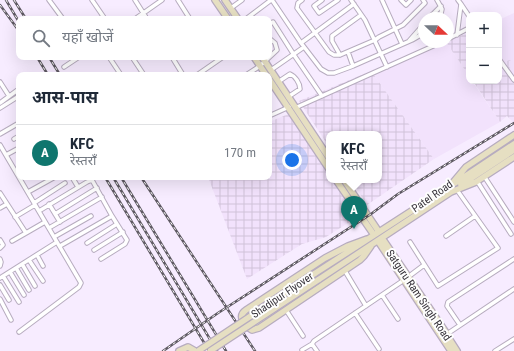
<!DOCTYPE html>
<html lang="hi">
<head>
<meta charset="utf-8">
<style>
	body { margin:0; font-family:"Roboto Condensed","Noto Sans Devanagari",sans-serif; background:#f6f6f7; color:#1f2937 }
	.controls { position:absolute; right:12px; top:12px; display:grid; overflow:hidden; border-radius:8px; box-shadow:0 4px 16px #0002 }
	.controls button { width:36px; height:36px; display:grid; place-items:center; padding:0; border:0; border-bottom:1px solid #e0e1e3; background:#fff; color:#1f2937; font:20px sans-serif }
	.compass { position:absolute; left:418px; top:12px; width:36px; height:36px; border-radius:50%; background:#fff; box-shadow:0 4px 16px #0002; rotate:112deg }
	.you { position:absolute; left:292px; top:160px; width:14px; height:14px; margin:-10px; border:3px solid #fff; border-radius:50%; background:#1a73e8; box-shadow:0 0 0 6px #1a73e833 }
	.badge { display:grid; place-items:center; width:26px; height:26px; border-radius:50%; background:#0f766e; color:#fff; font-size:13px; font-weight:700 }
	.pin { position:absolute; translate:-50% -33px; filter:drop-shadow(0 1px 2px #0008) }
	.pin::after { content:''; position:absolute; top:21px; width:14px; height:12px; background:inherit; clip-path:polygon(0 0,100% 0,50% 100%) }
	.popup { position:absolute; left:326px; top:131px; width:56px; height:52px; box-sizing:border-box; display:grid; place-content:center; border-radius:8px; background:#fff; filter:drop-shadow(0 1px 3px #0005); font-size:13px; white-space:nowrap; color:#747a83 }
	.popup b { font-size:15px; color:#1f2937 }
	.popup::after { content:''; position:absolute; left:50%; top:100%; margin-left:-8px; border:8px solid transparent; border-top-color:#fff }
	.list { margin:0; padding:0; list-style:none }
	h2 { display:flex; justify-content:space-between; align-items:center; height:52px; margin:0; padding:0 16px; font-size:17px }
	h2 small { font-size:13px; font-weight:400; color:#747a83 }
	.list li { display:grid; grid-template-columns:26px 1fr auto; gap:12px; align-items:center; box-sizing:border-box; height:56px; padding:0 16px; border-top:1px solid #e0e1e3 }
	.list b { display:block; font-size:15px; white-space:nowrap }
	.list p { margin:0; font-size:13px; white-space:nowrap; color:#747a83 }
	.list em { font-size:13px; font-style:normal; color:#747a83 }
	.icon { flex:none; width:22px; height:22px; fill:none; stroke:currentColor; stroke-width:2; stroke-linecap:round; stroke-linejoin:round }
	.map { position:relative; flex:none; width:514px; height:351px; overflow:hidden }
	.search { position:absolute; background:#fff; box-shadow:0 4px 16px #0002; left:16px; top:16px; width:256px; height:44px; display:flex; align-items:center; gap:10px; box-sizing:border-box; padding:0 14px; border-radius:8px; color:#747a83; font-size:15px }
	.panel { position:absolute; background:#fff; box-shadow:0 4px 16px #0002; left:16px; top:72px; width:256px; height:108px; border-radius:8px }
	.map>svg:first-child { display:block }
</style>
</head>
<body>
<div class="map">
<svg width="514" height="351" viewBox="0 0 514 351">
	<defs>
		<pattern id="industrial-grid" width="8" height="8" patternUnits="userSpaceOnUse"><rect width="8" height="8" fill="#f2e2fc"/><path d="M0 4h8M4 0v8" fill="none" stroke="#d0c2d9"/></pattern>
	</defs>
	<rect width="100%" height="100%" fill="#f7ecff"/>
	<!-- built -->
	<path fill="#f2e2fc" d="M514 13V74L509 68 510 60 504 63 499 55V20Z
		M443 42H446L469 76V81H472L500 122 434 159 371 71Z"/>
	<!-- industrial -->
	<path fill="url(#industrial-grid)" d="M469 32V76L446 42Z
		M499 55 504 62 510 60 513 65 509 68 514 74V121L513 122 507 116 500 122 473 81H499Z
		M371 71 434 159 367 205 351 180H379V134H329V147L299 101Z
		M291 113 329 171V180H335L359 216 326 237 302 244 247 279 208 177H269V122Z"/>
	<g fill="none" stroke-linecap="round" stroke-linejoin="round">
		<!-- street casing -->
		<g stroke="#b7acbf" stroke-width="5.5">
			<path id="street" d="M49 0 63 19
				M92 0 105 19
				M135 0 147 19
				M178 0 190 19
				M272 0 301 43 321 69 328 73H334L353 66 412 40 424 33
				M302 0 298 3 297 8 329 52 334 55H340L375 40 379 37 403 25 425 3 423 0
				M322 0 314 6 319 13 338 0
				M351 0 365 20 387 67
				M382 0 402 44
				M401 0 406 5 411 0
				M437 0 442 9 440 18
				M461 4 469 16
				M231 8 242 0
				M429 18 441 6
				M135 19 162 0
				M246 19 271 0
				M269 24 273 22 294 55 322 96
				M457 35 461 4 458 0
				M448 39 469 28
				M409 41 424 24
				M301 43 354 4
				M348 52 353 66
				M340 55 332 41V36L361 15
				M109 57 121 75
				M132 57 144 75
				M172 57 183 75
				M499 59 514 80
				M64 67 79 57
				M271 70 304 47
				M197 75 223 57
				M246 75 260 66 277 50 275 43 269 38
				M0 82 9 96
				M278 82 290 74C295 76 300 83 300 89L288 97
				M0 103 19 89
				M0 108 19 96
				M295 108 442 42
				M269 116 289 107
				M0 134 19 123
				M14 139 19 136
				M0 145 81 283 79 287 19 332
				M6 155 19 148
				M484 176 514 222
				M72 177 78 187
				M477 181 511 234
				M28 192 55 177
				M0 193 26 233 45 222
				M34 203 65 183
				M49 204 60 222
				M0 208 7 204
				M39 211 87 182 92 180 112 216 60 246
				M55 214 97 188
				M15 217 35 205
				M49 228 102 197
				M446 236 475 216
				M54 237 91 216
				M0 240 3 245 0 248
				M12 241 26 233
				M410 242 438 286 498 248 457 190
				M87 243 117 224
				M94 250 123 232
				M37 255 43 266
				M0 259 1 262 0 266
				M101 259 125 244 127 240 112 216
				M29 260 43 281
				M22 264 35 286
				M16 268 29 290
				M345 271 366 306
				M10 272 24 295
				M3 276 19 302
				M408 277 424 265
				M0 278 57 242
				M0 285 9 300
				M382 295 398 319
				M0 299 11 320
				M286 310 303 336
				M355 313 379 349
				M460 325 447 306 448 302 514 259
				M447 334 514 289
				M302 350 312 344
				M317 351 312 344 314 341 404 280
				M495 351 514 339"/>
		</g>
		<!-- secondary casing -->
		<g stroke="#b7acbf" stroke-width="8">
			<path id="secondary" d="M215 0 228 19
				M225 0 238 19
				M254 57 266 75
				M262 57 329 158
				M269 79 329 169
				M336 180 374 235
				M344 180 379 232
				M455 183 514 144
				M461 185 514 150
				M382 238 447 334 448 337 457 351
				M367 239 348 246 325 258 246 310C237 316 244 326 252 330L259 328 360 260 364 256 371 246
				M378 241 451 351
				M314 274 450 186 466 167 514 135
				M318 280 451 192 476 182 514 157
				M179 351 188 347 195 351"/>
		</g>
		<!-- street -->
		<use href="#street" stroke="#fff" stroke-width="3.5"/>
		<!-- secondary -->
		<use href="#secondary" stroke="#e6dfc2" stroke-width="5.5"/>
		<!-- rail casing -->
		<g stroke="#5e5962" stroke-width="2.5">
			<path id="rail" d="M6 0 19 22
				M14 0 26 19
				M0 5 19 31
				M37 57 48 75
				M49 57 60 75
				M105 177 209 351
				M113 177 217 351
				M121 177 226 351
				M141 177 255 351
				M163 351 218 313 371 214 398 194 514 123"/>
		</g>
		<!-- rail -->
		<use href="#rail" stroke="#fefefe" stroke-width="1" stroke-dasharray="3" stroke-linecap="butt"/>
		<!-- secondary-bridge casing -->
		<g stroke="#b7acbf" stroke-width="8" stroke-linecap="butt">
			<path id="secondary-bridge" d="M198 351 314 274
				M210 351 318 280"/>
		</g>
		<!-- secondary-bridge -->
		<use href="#secondary-bridge" stroke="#e6dfc2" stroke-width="5.5"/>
	</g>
	<g text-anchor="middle" stroke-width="4" stroke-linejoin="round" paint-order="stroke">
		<!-- street labels -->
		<g font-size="11" fill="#38343b" stroke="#fefefe">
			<text transform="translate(432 196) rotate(-35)" y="4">Patel Road</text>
			<text transform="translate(282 295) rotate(-34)" y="4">Shadipur Flyover</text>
			<text transform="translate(419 295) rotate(56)" y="4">Satguru Ram Singh Road</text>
		</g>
	</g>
</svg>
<div class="controls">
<button>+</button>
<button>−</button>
</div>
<svg class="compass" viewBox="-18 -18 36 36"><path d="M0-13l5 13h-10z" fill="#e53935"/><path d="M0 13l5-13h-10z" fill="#747a83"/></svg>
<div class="you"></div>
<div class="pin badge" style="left:354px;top:229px">A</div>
<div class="popup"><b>KFC</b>रेस्तराँ</div>
<div class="search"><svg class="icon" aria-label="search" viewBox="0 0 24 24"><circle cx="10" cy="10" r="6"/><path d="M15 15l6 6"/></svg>यहाँ खोजें</div>
<section class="panel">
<h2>आस-पास<small></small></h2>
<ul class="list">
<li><span class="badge">A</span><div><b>KFC</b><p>रेस्तराँ</p></div><em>170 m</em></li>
</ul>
</section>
</div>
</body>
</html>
